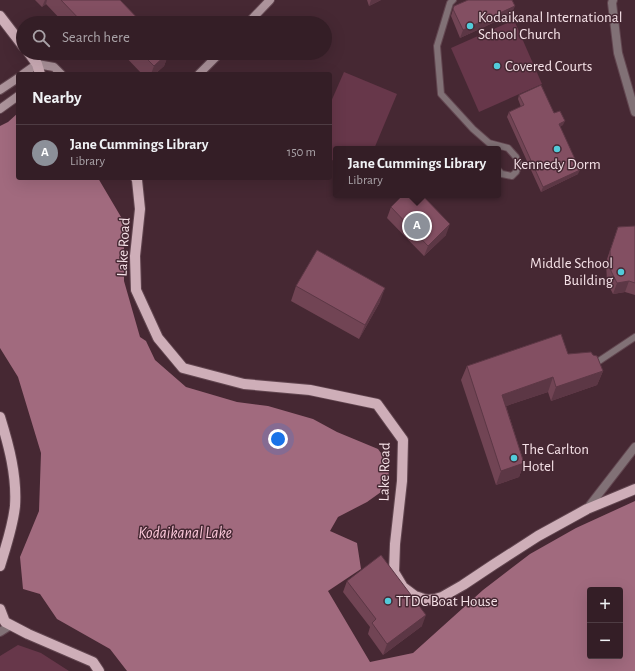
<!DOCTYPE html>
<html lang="en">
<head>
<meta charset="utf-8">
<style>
	body { margin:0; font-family:"Alegreya Sans",sans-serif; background:#3c272e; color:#f1f3f6 }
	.controls { position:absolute; right:12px; bottom:12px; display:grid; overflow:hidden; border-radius:4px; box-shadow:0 4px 16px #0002 }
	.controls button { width:36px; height:36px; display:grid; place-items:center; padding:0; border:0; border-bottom:1px solid #4e3c43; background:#341e26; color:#f1f3f6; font:20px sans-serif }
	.you { position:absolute; left:278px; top:439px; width:14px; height:14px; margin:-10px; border:3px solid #fff; border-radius:50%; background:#1a73e8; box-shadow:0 0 0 6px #1a73e833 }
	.badge { display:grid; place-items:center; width:26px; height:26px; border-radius:50%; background:#8c9099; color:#fff; font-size:13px; font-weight:700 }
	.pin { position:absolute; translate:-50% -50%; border:2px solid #fff; box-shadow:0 1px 4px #0006 }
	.popup { position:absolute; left:333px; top:146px; width:168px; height:52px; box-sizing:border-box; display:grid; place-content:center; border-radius:4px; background:#341e26; filter:drop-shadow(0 1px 3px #0005); font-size:13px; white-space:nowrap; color:#a9a2a7 }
	.popup b { font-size:15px; color:#f1f3f6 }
	.popup::after { content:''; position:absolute; left:50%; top:100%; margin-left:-8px; border:8px solid transparent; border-top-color:#341e26 }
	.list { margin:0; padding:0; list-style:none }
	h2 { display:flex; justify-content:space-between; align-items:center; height:52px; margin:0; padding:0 16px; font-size:17px }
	h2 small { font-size:13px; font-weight:400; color:#a9a2a7 }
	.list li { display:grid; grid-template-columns:26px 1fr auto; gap:12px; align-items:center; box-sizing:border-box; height:56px; padding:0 16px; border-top:1px solid #4e3c43 }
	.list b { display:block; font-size:15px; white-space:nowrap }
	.list p { margin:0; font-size:13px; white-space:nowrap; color:#a9a2a7 }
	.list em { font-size:13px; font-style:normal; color:#a9a2a7 }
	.icon { flex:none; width:22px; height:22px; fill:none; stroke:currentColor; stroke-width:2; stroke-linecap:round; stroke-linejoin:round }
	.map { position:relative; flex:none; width:635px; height:671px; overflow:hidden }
	.search { position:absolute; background:#341e26; box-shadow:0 4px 16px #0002; left:16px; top:16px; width:316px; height:44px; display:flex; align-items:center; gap:10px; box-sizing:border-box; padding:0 14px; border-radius:22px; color:#a9a2a7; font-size:15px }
	.panel { position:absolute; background:#341e26; box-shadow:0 4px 16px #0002; left:16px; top:72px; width:316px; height:108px; border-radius:4px }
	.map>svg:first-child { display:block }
</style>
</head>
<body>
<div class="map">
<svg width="635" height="671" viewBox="0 0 635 671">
	<rect width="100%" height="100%" fill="#462833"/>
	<!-- green -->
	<path fill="#67374a" d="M514 20 542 84 479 112 451 48Z
		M344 72 397 94 374 149H336V162L330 159V104Z
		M18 645 41 653 69 671H0V656Z"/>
	<!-- water -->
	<path fill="#a16a7e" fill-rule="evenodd" d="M18 113V178H98L124 222V281L140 337 146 341 155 360 186 387 237 402 268 406 313 419 337 432 378 449 389 464 388 487 367 502 338 517 330 531 357 543 361 569 328 591 370 662 413 653 483 590 530 554 576 528 635 501V671H127L110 649 57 619 40 594 23 589 20 557 39 511 41 453 18 377 0 348V126L8 122ZM590 590H620V656H590Z"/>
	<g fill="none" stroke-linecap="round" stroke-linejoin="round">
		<!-- service casing -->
		<g stroke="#624650" stroke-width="8">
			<path id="service" d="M453 0 450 3 437 46 441 94 473 129 489 143 508 148 516 157 519 164 516 172 512 176 502 174 498 170
				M593 365 635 337"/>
		</g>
		<!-- minor casing -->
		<g stroke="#624650" stroke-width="10">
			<path id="minor" d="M613 0 612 3 618 53 635 112
				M587 509 635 447
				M0 632 11 625"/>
		</g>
		<!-- secondary casing -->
		<g stroke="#624650" stroke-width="10">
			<path id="secondary" d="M248 23 270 0
				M23 74 37 64 54 67 61 74
				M199 74 220 53
				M0 90 18 78
				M0 109 18 96"/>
		</g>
		<!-- primary casing -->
		<g stroke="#624650" stroke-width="12">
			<path id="primary" d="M0 16 23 46
				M29 53 37 64 40 74
				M136 178 137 180 140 209 135 256 136 290 158 338 183 368 244 384 310 390 377 404 403 440 402 481 395 544 394 572 403 587 415 596 421 598 428 600 435 599 442 597 463 585 493 565 538 536 587 509 635 489
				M0 417C9 446 17 476 15 506 13 526 6 546 0 566
				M0 609 5 622 28 634 93 662 99 671"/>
		</g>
		<!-- service -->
		<use href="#service" stroke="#817176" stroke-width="6"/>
		<!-- minor -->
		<use href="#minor" stroke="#817176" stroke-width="8"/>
		<!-- secondary -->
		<use href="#secondary" stroke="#ac939b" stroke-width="8"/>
		<!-- primary -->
		<use href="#primary" stroke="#ceaeb8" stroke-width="10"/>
	</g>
	<!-- wall -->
	<path fill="#714454" d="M35 0H120L142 23H64L46 4 42 7Z
		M367 0H381L369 6Z
		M454 6 512 14 460 38 451 16Z
		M122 53H169L164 66 155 74H142Z
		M519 95 554 113 563 125 560 126 578 174 541 192 507 117 509 112 521 107 518 99Z
		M391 207 446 235 424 256 387 218Z
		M635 226V295L625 292 613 294 607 282 606 262 618 227Z
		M296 286 380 302 359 339 291 301Z
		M568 354 603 371 597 385 551 401 548 392 506 406 524 463 519 477 496 485 461 380 467 366Z
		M347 581 422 626 383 655 368 634 370 627 343 592Z"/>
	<!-- shaded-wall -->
	<path fill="#5c3745" d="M45 0H47L46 4 42 7Z
		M371 0H381L369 6Z
		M515 6 512 14 460 38 463 30Z
		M168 53H169L164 66 155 74H151L154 66Z
		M565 121 563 125 557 128 559 124Z
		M580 170 578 174 541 192 543 187Z
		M227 178H272L271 180H227Z
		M450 224 446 235 424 256 428 246Z
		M629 281 625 292 613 294 617 283Z
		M385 288 380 302 359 339 365 325Z
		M603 371 597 385 551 401 556 387Z
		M553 377 548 392 497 409 502 395Z
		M524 463 519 477 496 485 501 471Z
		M426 615 422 626 383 655 387 644Z"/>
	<!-- building -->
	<path fill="#834f62" stroke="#5c3745" d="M61 0H120L142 23H83Z
		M468 0H512L515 6 463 30 453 9 454 6Z
		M141 53H168L154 66Z
		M541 85 554 113 560 111 565 121 559 124 580 170 543 187 509 112 524 105 519 95Z
		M403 195H422L450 224 428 246 391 207Z
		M635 226V283L629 281 617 283 611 271 610 251 618 227Z
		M317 250 385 288 365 325 296 286Z
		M561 334 568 354 591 352 593 355 597 356 603 371 556 387 553 377 502 395 524 463 501 471 467 366Z
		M381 555 426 615 387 644 372 623 376 619 347 581Z"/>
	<!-- markers -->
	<g fill="#52cbda" stroke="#462833" stroke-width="1.5">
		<circle cx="470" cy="26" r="4"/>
		<circle cx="497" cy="66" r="4"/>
		<circle cx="557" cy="149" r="4"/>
		<circle cx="621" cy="272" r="4"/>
		<circle cx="514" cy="458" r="4"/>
		<circle cx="388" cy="601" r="4"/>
	</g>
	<g text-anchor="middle" stroke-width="3" stroke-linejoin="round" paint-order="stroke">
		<!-- poi labels -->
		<g font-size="15" fill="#f5e1e7" stroke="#462833" text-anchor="start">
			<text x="478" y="22">Kodaikanal International<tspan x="478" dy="17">School Church</tspan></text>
			<text x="505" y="71">Covered Courts</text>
			<text x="557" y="169" text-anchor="middle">Kennedy Dorm</text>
			<text x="613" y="268" text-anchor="end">Middle School<tspan x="613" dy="17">Building</tspan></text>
			<text x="522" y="454">The Carlton<tspan x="522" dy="17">Hotel</tspan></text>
			<text x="396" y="606">TTDC Boat House</text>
		</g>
		<!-- street labels -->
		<g font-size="15" fill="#f5e1e7" stroke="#462833">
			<text transform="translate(123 247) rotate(-87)" y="5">Lake Road</text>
			<text transform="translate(384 472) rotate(-89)" y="5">Lake Road</text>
		</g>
		<!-- water labels -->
		<g font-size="16" font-style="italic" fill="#fcc8da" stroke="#462833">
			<text x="185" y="538">Kodaikanal Lake</text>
		</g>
	</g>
</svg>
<div class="controls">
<button>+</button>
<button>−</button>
</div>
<div class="you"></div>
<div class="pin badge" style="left:417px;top:226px">A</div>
<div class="popup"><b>Jane Cummings Library</b>Library</div>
<div class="search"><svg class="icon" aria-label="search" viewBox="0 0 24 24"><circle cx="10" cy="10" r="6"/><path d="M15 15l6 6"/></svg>Search here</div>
<section class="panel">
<h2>Nearby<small></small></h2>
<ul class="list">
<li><span class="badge">A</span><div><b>Jane Cummings Library</b><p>Library</p></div><em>150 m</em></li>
</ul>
</section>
</div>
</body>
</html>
